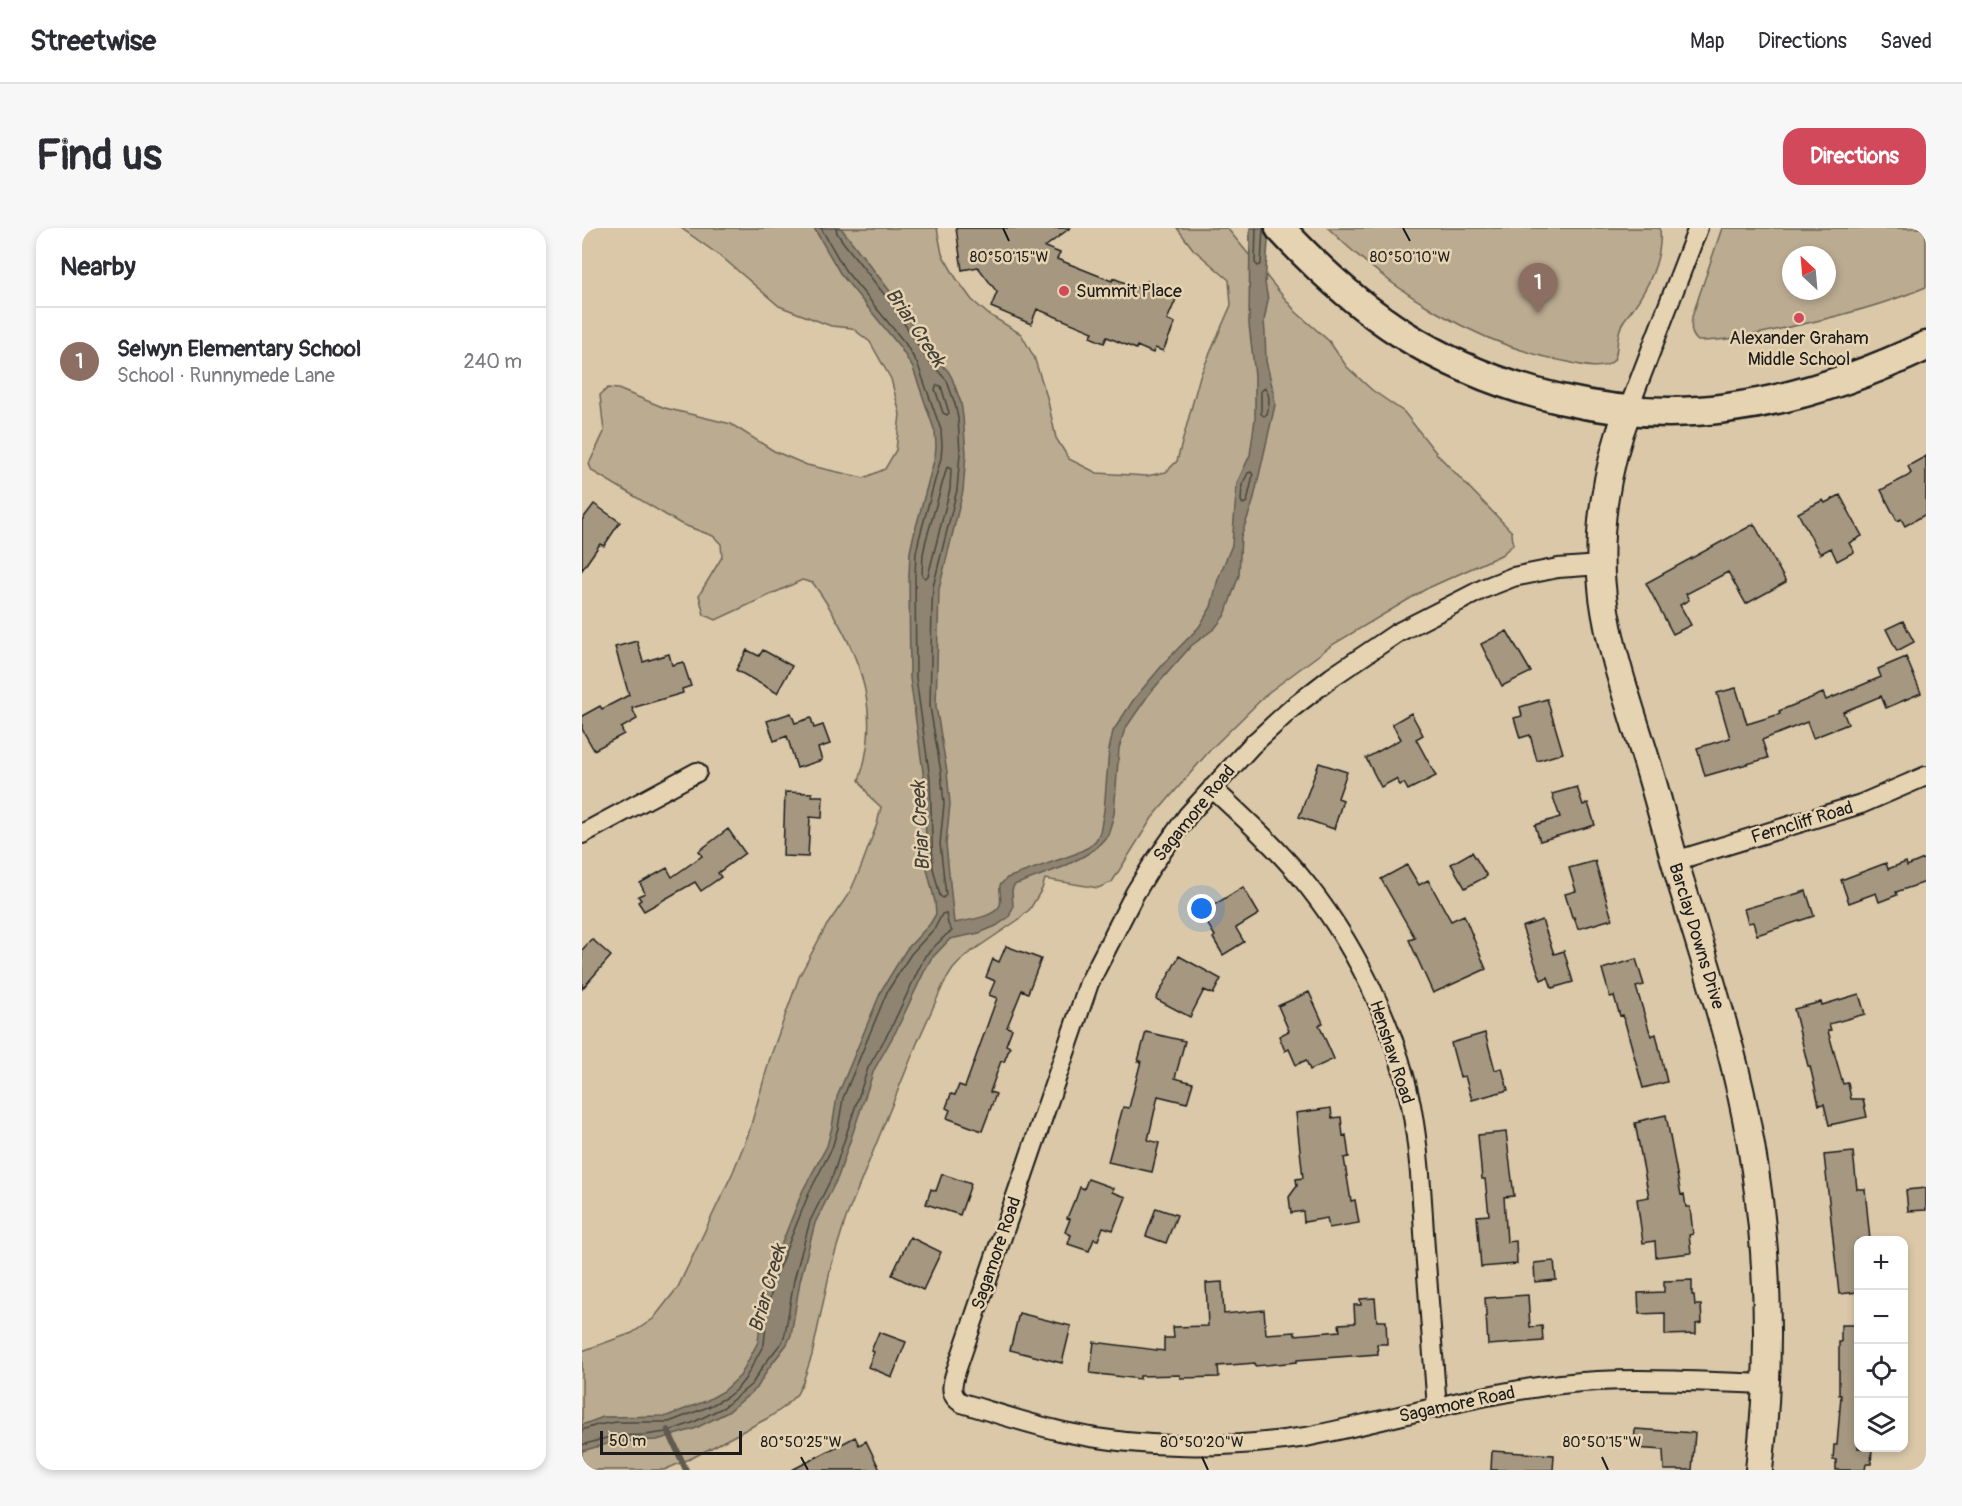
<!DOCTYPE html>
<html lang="en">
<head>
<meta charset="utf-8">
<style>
	body { margin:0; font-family:Pangolin,sans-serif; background:#f7f7f7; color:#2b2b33 }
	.controls { position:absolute; right:18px; bottom:18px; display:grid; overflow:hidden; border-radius:12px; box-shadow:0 3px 9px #0003 }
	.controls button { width:54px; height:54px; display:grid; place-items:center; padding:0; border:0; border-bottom:2px solid #e1e1e2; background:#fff; color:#2b2b33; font:30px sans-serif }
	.compass { position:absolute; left:1200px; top:18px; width:54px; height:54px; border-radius:50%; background:#fff; box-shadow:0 3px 9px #0003; rotate:334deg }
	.scale { position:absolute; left:18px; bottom:15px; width:142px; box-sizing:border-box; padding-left:6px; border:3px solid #1c1c1c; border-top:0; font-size:16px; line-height:21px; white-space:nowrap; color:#1c1c1c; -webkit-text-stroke:4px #e6d3b1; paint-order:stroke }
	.you { position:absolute; left:620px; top:681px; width:21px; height:21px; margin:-15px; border:4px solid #fff; border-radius:50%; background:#1a73e8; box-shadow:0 0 0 9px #1a73e833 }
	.badge { display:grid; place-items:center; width:39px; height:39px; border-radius:50%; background:#d1495b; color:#fff; font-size:20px; font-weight:700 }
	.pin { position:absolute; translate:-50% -50px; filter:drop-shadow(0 2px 3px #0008) }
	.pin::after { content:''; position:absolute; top:32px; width:21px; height:18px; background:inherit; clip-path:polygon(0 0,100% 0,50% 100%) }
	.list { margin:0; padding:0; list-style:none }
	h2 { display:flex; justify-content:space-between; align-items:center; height:78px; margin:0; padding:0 24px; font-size:26px }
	h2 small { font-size:20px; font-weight:400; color:#7c7c81 }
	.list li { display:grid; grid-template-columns:39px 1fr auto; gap:18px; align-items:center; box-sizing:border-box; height:108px; padding:0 24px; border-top:2px solid #e1e1e2 }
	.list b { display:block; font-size:22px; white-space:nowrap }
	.list p { margin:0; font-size:20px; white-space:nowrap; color:#7c7c81 }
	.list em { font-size:20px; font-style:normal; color:#7c7c81 }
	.icon { flex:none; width:33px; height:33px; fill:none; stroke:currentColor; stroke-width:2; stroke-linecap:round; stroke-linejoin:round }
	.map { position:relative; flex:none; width:1344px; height:1242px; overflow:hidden; border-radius:18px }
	header { display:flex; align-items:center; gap:36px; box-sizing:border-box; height:84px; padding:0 30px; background:#fff; border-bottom:2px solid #e1e1e2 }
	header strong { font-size:28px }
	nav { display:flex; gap:33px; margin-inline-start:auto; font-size:21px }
	.intro { display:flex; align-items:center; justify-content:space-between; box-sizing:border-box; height:144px; padding:0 36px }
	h1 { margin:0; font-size:42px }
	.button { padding:15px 27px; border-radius:18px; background:#d1495b; color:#fff; font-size:21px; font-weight:700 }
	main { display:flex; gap:36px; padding:0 36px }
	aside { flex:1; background:#fff; border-radius:18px; box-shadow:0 3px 9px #0003 }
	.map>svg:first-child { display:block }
</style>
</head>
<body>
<header>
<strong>Streetwise</strong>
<nav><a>Map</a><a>Directions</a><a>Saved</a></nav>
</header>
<div class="intro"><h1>Find us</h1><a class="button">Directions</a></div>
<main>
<aside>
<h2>Nearby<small></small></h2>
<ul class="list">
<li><span class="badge" style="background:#8d6e63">1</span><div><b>Selwyn Elementary School</b><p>School · Runnymede Lane</p></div><em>240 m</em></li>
</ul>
</aside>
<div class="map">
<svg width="1344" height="1242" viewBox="0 0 1344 1242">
	<rect width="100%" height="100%" fill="#dac8a8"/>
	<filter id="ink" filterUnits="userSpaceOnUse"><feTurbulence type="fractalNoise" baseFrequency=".0167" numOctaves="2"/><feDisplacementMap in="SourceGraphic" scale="12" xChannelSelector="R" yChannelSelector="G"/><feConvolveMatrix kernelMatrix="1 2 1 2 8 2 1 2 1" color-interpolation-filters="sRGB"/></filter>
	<g filter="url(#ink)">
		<!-- green -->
		<path fill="#baab91" stroke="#6b6456" stroke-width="1.5" fill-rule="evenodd" d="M99 0H355L360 26 374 50 390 72 406 86 439 106 452 129 465 169 474 210 487 231 515 245 565 248 584 244 595 233 618 148 649 77 647 52 611 21 595 0H645L714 84 747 113 765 139 790 162 822 184 855 226 930 304 931 317 919 327 844 361 750 417 687 464 629 521 570 590 530 654 516 660 463 651 460 661 448 681 436 692 383 728 371 741 362 755 336 813 264 990 249 1038 230 1127 221 1154 215 1166 201 1180 186 1190 110 1230 82 1242H0V1123L50 1105 71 1091 96 1059 151 944 167 904 188 830 217 749 243 700 268 664 279 639 295 596 299 579 288 569 277 552C303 479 273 414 231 355L220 352 134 392 122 387 117 367 140 329 139 316 131 308 99 296 10 243 7 236 22 204 18 167 26 160 36 161 83 180 149 196 192 223 225 237 282 250 303 241 314 222 318 186 309 151 288 114 270 100 249 98 197 78 141 30Z
			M746 0H1078C1081 33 1063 66 1043 91 1032 105 1038 128 1030 134 1019 143 999 137 986 134 894 117 812 65 746 0Z
			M1140 0H1344V59C1297 79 1247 91 1198 101 1171 107 1143 113 1116 113 1108 106 1109 99 1110 89ZM1209 27H1245V63H1209Z"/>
		<!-- water -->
		<path fill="#8e8471" stroke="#605a4f" stroke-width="1.5" d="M232 0H259L314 71 348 125 366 143 370 150 379 175 381 189 384 225 381 263 357 361 354 478 365 544 368 576 364 616 372 695C383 693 414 689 418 677 420 671 417 663 418 657L425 650 493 626 507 619 514 612 518 604 522 583 527 522 531 503 552 471 584 433 617 399 629 379 636 351 650 317 655 255 668 227 673 191V148L667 96 668 0H687L683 55 686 72 682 93 683 105 684 133 692 166 693 177 671 274 659 308 657 347 643 387 633 400 609 418 567 466 543 501 537 520 532 586 526 607 513 621 502 628 481 639 432 657 430 662 431 679 427 689 414 698 397 705 368 711 349 731 343 742 314 803 292 842 256 949 233 995 218 1053 209 1107 205 1116 186 1141 175 1160 146 1184 112 1201 75 1212 32 1214 0 1223V1197L21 1189 85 1188 124 1173 142 1163 158 1148 176 1114 180 1077 183 1060 188 1045 221 962 245 918 250 899 255 869 300 761 324 722 348 696 354 686 353 674 345 641 342 551 328 450 327 348 328 324 331 310 353 229 354 218 353 204 331 140 318 119 258 45Z"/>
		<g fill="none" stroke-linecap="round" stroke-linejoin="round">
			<!-- shore -->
			<path stroke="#4a463e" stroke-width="1.5" d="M239 0 263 42 323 115 336 137 359 202 360 218 359 230 337 311 334 325 333 348 334 450 348 551 351 640 358 668 361 670 364 667 358 616 362 576 359 544 348 479 350 379 351 359 375 262 378 225 376 190 373 176 365 153 343 128 309 75 261 14 255 5 254 0
				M674 0 673 35 676 38 679 36 681 0
				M355 157 359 158 367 185 365 187 361 185 353 161Z
				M683 160C689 167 687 178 685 186L682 188 679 186V163Z
				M365 239 369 241 368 261 346 348 343 350 340 347 341 326 344 312Z
				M669 244 671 247 665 274 661 276 659 273 660 257 666 245Z
				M0 1202 15 1197 35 1194H87L126 1179 145 1169 155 1161 163 1151 182 1116 186 1078 194 1047 227 965 250 920 256 900 261 870 305 764 329 726 353 700 360 686 364 685 366 696 370 703 364 707 343 728 309 800 286 840 251 947 228 993 212 1052 203 1106 200 1114 181 1138 170 1156 142 1179 110 1195 84 1204 63 1207 31 1208 0 1217"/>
			<!-- stream -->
			<path stroke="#605a4f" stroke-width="6" d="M86 1202 104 1242"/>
		</g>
		<!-- building -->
		<path fill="#a59780" stroke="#1c1c1c" stroke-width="1.5" d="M374 0H488L463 19 478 25 475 31 530 53 531 50 561 62 565 53 580 59 579 62 595 69 585 92 593 95 581 123 573 120 571 125 555 118 554 121 525 109 522 115 508 109 511 104 455 81 449 96 409 79 415 64 396 39 380 42Z
			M1344 228V286L1323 298 1319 291 1315 293 1299 262 1326 248 1329 245 1326 238Z
			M1258 267 1280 308 1267 315 1272 324 1255 333 1249 320 1238 326 1216 285 1241 272 1243 275Z
			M12 276 38 294 22 318 18 316 0 342V292Z
			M1172 296 1204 354 1164 376 1146 344 1104 366 1107 372 1098 377 1109 397 1091 406 1064 355Z
			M1321 393 1332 414 1315 423 1304 401Z
			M925 403 949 444 920 458 899 416Z
			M55 413 61 434 87 426 90 437 101 434 109 458 100 461 101 465 50 480 55 491 39 500 42 506 12 522 0 501V488L18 478 20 481 47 467 33 419Z
			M165 422 177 428 181 422 210 438 195 465 154 442Z
			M1324 429 1339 465 1304 480 1299 468 1261 484 1266 496 1231 510 1225 494 1180 512 1186 530 1123 548 1115 520 1148 510 1135 465 1154 460 1165 496 1198 486 1197 483 1241 465 1244 472 1254 468 1299 449 1296 441Z
			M965 471 981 525 955 533 948 507 938 510 932 490 940 488 938 479Z
			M209 485 213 495 229 490 232 500 241 497 248 516 236 520 240 532 215 540 205 508 192 513 185 493Z
			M829 485 841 507 834 511 854 548 826 562 822 555 818 557 814 551 799 559 784 530 819 511 810 496Z
			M737 535 765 544 756 570 761 572 752 601 717 589Z
			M995 559 1001 577 1006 575 1013 597 958 613 953 597 978 589 970 566Z
			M203 564 230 565V568H241L240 590 228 589 226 629 201 628Z
			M146 601 163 625 136 645 139 649 119 663 113 654 62 683 56 674 59 672 56 668 63 665 58 655 85 640 90 649 120 628 117 623Z
			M890 624 905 648 883 660 869 636Z
			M1344 630V654L1314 664 1315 667 1297 674 1294 665 1267 675 1259 652 1304 635 1306 641 1324 634 1325 638Z
			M1013 633 1030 691 996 701 992 689H990L983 666 994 663 987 640Z
			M825 637 837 657 846 652 869 693 882 687 904 741 851 765 827 712 833 710 799 651Z
			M661 659 677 686 654 700 662 714 641 727 631 710 633 708 619 685Z
			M1224 663 1232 688 1175 707 1171 694 1166 695 1162 681Z
			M960 692 972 726 982 723 991 754 970 760 966 749 959 752 940 699Z
			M10 711 29 728 0 761V722Z
			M424 718 459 731 446 765 440 762 425 799 430 801 424 817 428 819 422 834 419 833 408 864 414 866 400 903 365 890 368 882 364 880 369 866 373 867 377 857 383 859 415 770 407 767 413 753 404 749 411 731 417 734Z
			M597 728 639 751 631 766 622 762 608 789 574 771Z
			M1054 731 1062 757 1054 759 1069 808 1074 806 1085 854 1061 860 1041 787 1038 788 1032 768 1028 769 1020 741Z
			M727 764 741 795 737 797 752 831 728 842 724 832 714 837 707 821 703 823 697 808 707 803 696 778Z
			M1277 766 1283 786 1247 796 1249 802 1246 803 1261 856 1266 855 1269 871H1281L1285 889 1247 897 1242 876 1237 877 1228 838H1226L1212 781 1239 774 1240 777Z
			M564 804 603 813 593 850 611 855 605 875 576 868 566 912 577 915 570 944 526 934 541 879 547 880 559 833H556Z
			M903 805 913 842 920 840 926 862 890 872 883 848 878 849 869 815Z
			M749 880 750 890 759 889 761 908 764 907 767 929 762 930 769 973 773 972 777 995 747 1000 745 990 722 994 721 983 709 985 707 969 715 958 714 951 721 950 714 885Z
			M1084 887 1099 967 1102 966 1104 979H1108L1111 1006 1107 1007 1109 1025 1074 1029 1073 1013 1061 1015 1055 971 1067 969 1053 895 1058 894 1057 893Z
			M924 904 932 968 922 969 925 1014 934 1013 935 1036 899 1039 895 988 907 987 903 951H900L896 907Z
			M1271 924 1275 961H1283L1288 1012H1276V1064L1257 1066 1242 927Z
			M360 946 389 956 378 987 344 976 349 961 354 963Z
			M506 951 531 960 530 964 544 969 531 1002 521 999 516 1012 512 1011 507 1023 486 1016 489 1007 483 1004 488 991 485 990 492 973H493L498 959 502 961Z
			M1344 960V982L1326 983 1324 962Z
			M574 980 595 987 584 1015 564 1008Z
			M328 1009 359 1024 341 1062 310 1047Z
			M972 1033 974 1052 953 1054 952 1035Z
			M1110 1052V1067H1112L1113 1077H1119L1120 1095 1114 1096V1106L1083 1107V1085L1057 1086 1056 1065 1082 1064V1053Z
			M640 1054 642 1086 682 1082 684 1106 713 1104V1107L758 1103 757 1096 773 1095 772 1077H779L778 1071 793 1070 795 1093H804L805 1116H795L796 1126 715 1132V1134L673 1138V1135L636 1138 637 1149 598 1150V1147L558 1148V1151L508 1145 512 1114 582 1123V1110H592L591 1099 626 1098 624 1055Z
			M946 1067 948 1099 960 1098 961 1113 906 1117 903 1070Z
			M437 1085 489 1098 480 1135 428 1122Z
			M1259 1097H1276V1220H1290L1289 1236H1284L1283 1242H1254V1232H1251L1252 1217H1255L1259 1167H1257V1114H1259Z
			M297 1104 324 1114 310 1149 286 1139 292 1124 289 1123Z
			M1053 1201 1113 1205 1110 1242H1082L1081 1222 1052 1220Z
			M273 1209 277 1217 284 1213 298 1242H210Z
			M910 1223 972 1227 971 1242H909Z"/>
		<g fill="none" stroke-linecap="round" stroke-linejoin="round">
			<!-- street casing -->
			<g stroke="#1c1c1c" stroke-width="22">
				<path id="street" d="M1046 182 1116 0
					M1019 337 976 340 931 349 903 360 815 405 750 449 710 480 669 518 606 587 569 639 553 665 507 755 375 1140C371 1153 365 1167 380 1175 414 1185 447 1196 482 1204 560 1221 645 1221 724 1209 809 1192 893 1166 979 1156 1047 1148 1116 1154 1184 1156
					M630 560C660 588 690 615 717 647 770 710 813 796 829 877 838 925 840 973 843 1021 847 1074 851 1127 855 1180
					M0 606 115 544
					M1093 633 1279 576 1344 548"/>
			</g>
			<!-- secondary casing -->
			<g stroke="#1c1c1c" stroke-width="30">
				<path id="secondary" d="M1046 182C1024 240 1013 307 1021 369 1029 430 1052 489 1069 548 1080 585 1089 622 1100 658 1118 717 1137 776 1152 836 1185 969 1193 1106 1177 1242"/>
			</g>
			<!-- primary casing -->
			<g stroke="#1c1c1c" stroke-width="33">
				<path id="primary" d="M698 0C735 40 776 78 822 107 914 165 1036 195 1145 180 1214 171 1281 148 1344 118"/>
			</g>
			<!-- street -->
			<use href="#street" stroke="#e6d3b1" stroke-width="18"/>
			<!-- secondary -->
			<use href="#secondary" stroke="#e6d3b1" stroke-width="26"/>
			<!-- primary -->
			<use href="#primary" stroke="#e6d3b1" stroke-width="28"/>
		</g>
	</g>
	<!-- ticks -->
	<path fill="none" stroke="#1c1c1c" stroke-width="2" d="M421 0 427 13M821 0 828 13M219 1229 226 1242M620 1229 626 1242M1020 1229 1026 1242"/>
	<!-- markers -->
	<g fill="#d1495b" stroke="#e6d3b1" stroke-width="2">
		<circle cx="482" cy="63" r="6"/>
		<circle cx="1217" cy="90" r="6"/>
	</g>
	<g text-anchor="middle" stroke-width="5" stroke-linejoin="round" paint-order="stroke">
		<!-- poi labels -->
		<g font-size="18" fill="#1c1c1c" stroke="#e6d3b1" text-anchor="start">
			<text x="494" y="69">Summit Place</text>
			<text x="1217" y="116" text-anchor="middle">Alexander Graham<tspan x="1217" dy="21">Middle School</tspan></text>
		</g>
		<!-- street labels -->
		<g font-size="18" fill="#1c1c1c" stroke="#e6d3b1">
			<text transform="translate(612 585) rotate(-51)" y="6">Sagamore Road</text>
			<text transform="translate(1220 594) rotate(-17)" y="6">Ferncliff Road</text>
			<text transform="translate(1115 708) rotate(73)" y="6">Barclay Downs Drive</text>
			<text transform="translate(810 824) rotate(72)" y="6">Henshaw Road</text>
			<text transform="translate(414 1025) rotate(-71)" y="6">Sagamore Road</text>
			<text transform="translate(875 1176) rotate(-12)" y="6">Sagamore Road</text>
		</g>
		<!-- water labels -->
		<g font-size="20" font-style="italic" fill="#44403a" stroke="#e6d3b1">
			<text transform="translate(334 99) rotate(56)" y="7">Briar Creek</text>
			<text transform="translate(338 598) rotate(-93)" y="7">Briar Creek</text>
			<text transform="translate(185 1060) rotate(-74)" y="7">Briar Creek</text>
		</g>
	</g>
	<g font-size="15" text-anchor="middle" fill="#1c1c1c" stroke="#e6d3b1" stroke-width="5" stroke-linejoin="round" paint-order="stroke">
		<text x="427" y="34">80°50'15"W</text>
		<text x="828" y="34">80°50'10"W</text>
		<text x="219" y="1219">80°50'25"W</text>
		<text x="620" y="1219">80°50'20"W</text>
		<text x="1020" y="1219">80°50'15"W</text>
	</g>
</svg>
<div class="controls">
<button>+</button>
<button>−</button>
<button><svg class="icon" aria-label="locate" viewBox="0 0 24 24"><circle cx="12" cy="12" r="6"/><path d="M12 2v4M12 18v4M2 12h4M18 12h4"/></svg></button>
<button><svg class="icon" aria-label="layers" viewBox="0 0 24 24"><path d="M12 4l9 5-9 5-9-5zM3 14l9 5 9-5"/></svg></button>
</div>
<svg class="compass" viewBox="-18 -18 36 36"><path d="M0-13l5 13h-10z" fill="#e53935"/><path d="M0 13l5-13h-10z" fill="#7c7c81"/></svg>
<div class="scale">50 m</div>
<div class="you"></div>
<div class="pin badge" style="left:956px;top:85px;background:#8d6e63">1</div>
</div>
</main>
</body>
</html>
